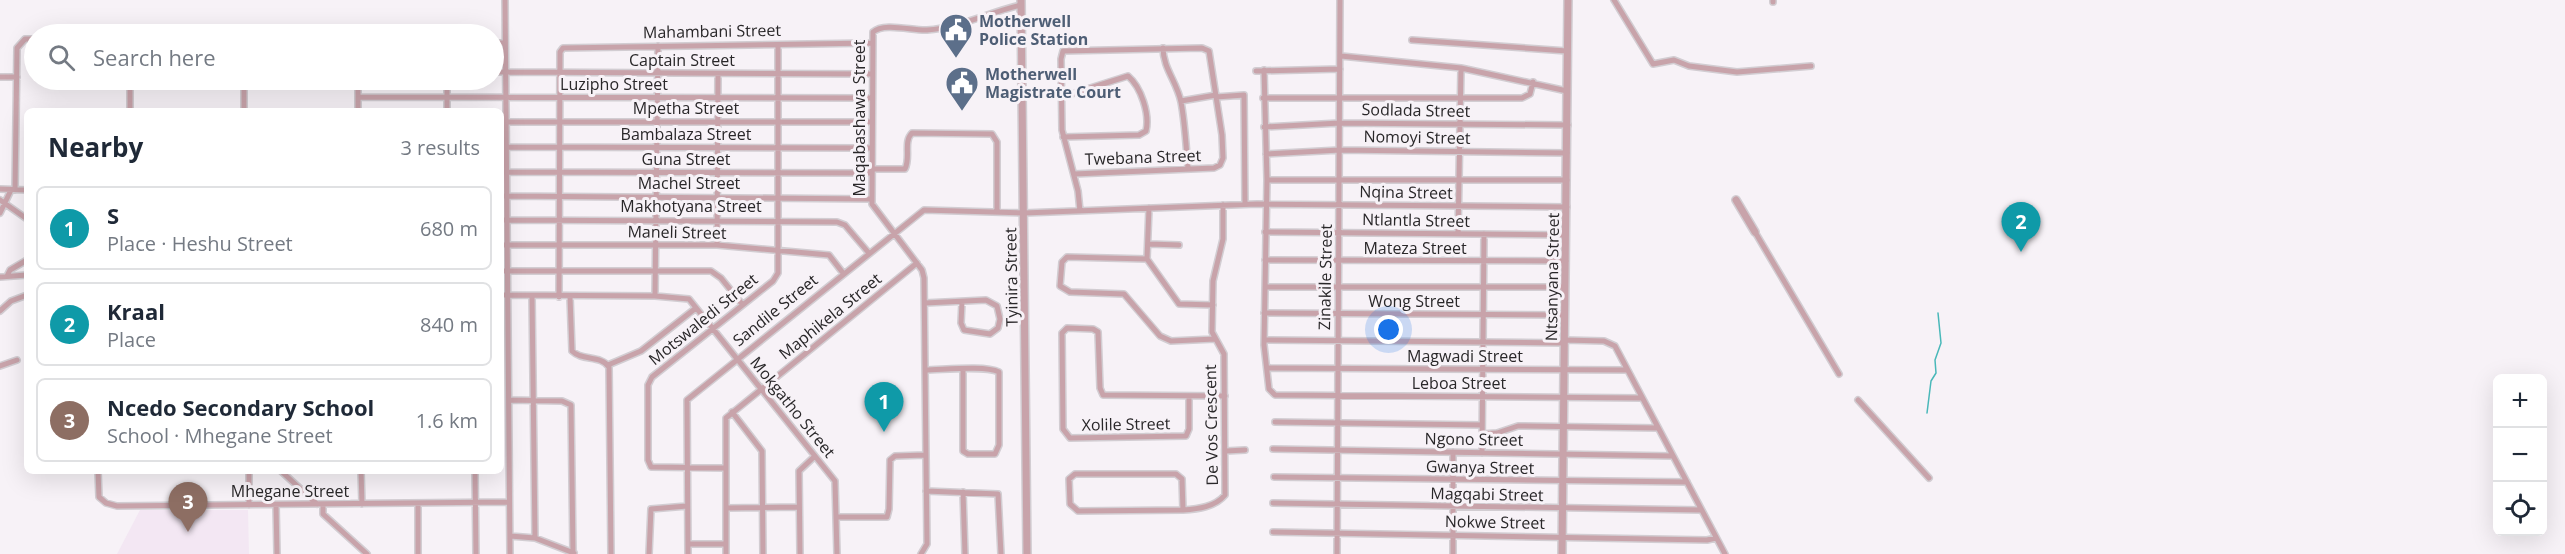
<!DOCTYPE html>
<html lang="en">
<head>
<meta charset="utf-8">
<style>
	body { margin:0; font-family:"Open Sans",sans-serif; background:#f2f2f3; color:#1f2937 }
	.controls { position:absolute; right:18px; bottom:18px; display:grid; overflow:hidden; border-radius:9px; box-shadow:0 6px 24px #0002 }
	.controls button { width:54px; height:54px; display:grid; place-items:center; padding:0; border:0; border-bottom:2px solid #e0e1e3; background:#fff; color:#1f2937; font:30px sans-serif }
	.you { position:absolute; left:1389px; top:330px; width:21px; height:21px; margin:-15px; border:4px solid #fff; border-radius:50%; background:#1a73e8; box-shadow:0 0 0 9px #1a73e833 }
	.badge { display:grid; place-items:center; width:39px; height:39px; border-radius:50%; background:#2563eb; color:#fff; font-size:20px; font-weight:700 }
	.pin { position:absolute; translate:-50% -50px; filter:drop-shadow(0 2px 3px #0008) }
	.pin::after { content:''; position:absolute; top:32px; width:21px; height:18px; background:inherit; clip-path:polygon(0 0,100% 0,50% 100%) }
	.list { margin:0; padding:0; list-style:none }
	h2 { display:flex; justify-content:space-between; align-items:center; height:78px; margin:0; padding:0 24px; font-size:26px }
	h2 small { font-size:20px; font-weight:400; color:#747a83 }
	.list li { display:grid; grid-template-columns:39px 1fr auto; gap:18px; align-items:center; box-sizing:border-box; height:84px; margin:0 12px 12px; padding:0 12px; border:2px solid #e0e1e3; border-radius:9px }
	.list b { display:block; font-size:22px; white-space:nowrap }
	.list p { margin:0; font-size:20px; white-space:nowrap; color:#747a83 }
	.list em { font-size:20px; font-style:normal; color:#747a83 }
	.icon { flex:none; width:33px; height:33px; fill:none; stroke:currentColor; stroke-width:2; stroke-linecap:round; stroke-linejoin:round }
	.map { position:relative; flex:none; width:2565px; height:554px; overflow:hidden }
	.search { position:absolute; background:#fff; box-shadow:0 6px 24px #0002; left:24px; top:24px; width:480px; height:66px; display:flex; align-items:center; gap:15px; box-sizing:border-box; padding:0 21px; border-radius:33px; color:#747a83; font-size:22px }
	.panel { position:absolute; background:#fff; box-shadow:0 6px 24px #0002; left:24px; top:108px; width:480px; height:366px; border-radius:9px }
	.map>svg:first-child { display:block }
</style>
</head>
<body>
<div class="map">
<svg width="2565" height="554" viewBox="0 0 2565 554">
	<rect width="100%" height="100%" fill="#f7f2f7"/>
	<!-- built -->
	<path fill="#f3e7f3" d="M140 510H248L249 554H117Z"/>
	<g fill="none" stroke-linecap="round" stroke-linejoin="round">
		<!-- stream -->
		<path stroke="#49b8b9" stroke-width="1.5" d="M1927 413 1931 381 1936 373 1935 360 1941 343 1938 313"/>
		<!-- minor casing -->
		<g stroke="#d2cdd2" stroke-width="8">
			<path id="minor" d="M505 0 510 554
				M1614 0 1653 64 1674 60 1689 66 1737 72 1811 66
				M1773 2V0
				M1412 40 1567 51
				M494 43H505
				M1163 48C1163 68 1177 82 1181 102 1185 123 1186 146 1188 168
				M1341 56 1461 68 1567 91
				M1264 70 1267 180 1264 345 1269 389 1275 395 1642 398
				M1256 71 1340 69
				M494 72 871 74
				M0 77H17
				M358 80V111
				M358 97 870 98
				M1062 97 1128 76C1141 87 1150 114 1146 131L1139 135 1063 137
				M1216 97 1244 95 1245 204
				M1263 98H1522L1530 94 1533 82
				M1181 101 1216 95
				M130 111V80
				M244 111V80
				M447 111V80
				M501 122H870
				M1264 127 1340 123 1568 125
				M501 147 870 148
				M1266 154 1340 150 1567 153
				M870 169H905C911 157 903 142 912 133L992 134 997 142V212
				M501 172 870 173
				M1074 174 1214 168 1220 165 1223 158 1222 135 1209 51 1202 48 1063 51 1061 59 1062 130 1078 191 1080 211
				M1267 180H1567
				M0 189 27 190
				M15 190 17 48 25 39H34
				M501 196 871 199
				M0 200 27 219
				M0 213 11 190
				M501 220 837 222 845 225 868 252
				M1265 232 1566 235
				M1755 232 1839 374
				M1458 234 1461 68
				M1149 244 1179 245
				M501 245H717L829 255 843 273
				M717 245 718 74
				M1147 259 1067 257 1062 262 1060 286 1070 292 1124 294 1160 336 1171 341 1215 339
				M1147 259 1179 304 1213 305
				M1147 259 1149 208
				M1265 260 1566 261
				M501 271H711L721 278 742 304
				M7 276 10 270 27 260
				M0 277 27 275
				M1265 287H1565
				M501 295 655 296 689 299 835 481 837 554
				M532 296 535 538
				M655 296 658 46
				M559 297 560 52 563 48 871 43
				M570 297 572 351C582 361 601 355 609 367L611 554
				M925 303 986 300 997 306 1000 319 998 328 990 334 964 330 961 323 962 302
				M0 311 11 301 27 295
				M1264 313 1565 315
				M1265 340 1564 343
				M1564 340 1604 341 1615 346 1725 554
				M608 365 641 351 696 308
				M0 366 17 360
				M1267 368 1627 370
				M925 370C942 370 985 365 999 372V445L995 454H968L963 451V370
				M1189 397V429L1186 436 1070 438 1063 429 1062 333 1067 328 1093 329 1098 332 1100 388 1103 395 1225 396
				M509 400 562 401 571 405 573 553
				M1858 400 1929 478
				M732 412 762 451 763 554
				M1275 422 1482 425
				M1482 434 1497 433 1518 426 1658 428
				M1273 449 1673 456
				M1226 451 1245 450
				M1482 453 1484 234
				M726 468 651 467 648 460V385L652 377 773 281 778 273V46
				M98 471 99 497 106 503 117 506 509 502
				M249 471V505
				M281 471 317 504
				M361 471 362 504
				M475 471 476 554
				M1274 477 1687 482
				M926 491 998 494 1001 554
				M963 492 965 554
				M418 503V554
				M1273 503 1701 510
				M323 504V514L367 554
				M276 505 277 554
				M726 508 799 507
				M1183 510 1182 479 1176 474H1075L1069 479 1070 504 1078 511 1183 510C1198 509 1215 507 1225 495L1224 354 1212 332 1213 281 1223 239V205
				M837 517H887L889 509 890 460 895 456 925 455
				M1273 532 1707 540 1716 538
				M510 536 535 538 574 553
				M688 544H726
				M649 554 651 509 687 506
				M688 554 687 400 924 210 1024 213 1257 204 1567 207
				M726 554V418L917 263
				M800 554 799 471 815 456
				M921 554 927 544 924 278 922 270 872 204 873 32C884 22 913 31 927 30 959 28 990 12 1021 5
				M1337 554 1340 0
				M1453 554V452"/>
		</g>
		<!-- tertiary casing -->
		<g stroke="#d2cdd2" stroke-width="10">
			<path id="tertiary" d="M1021 0 1027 554
				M1736 200 1755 232
				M1562 554 1568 0"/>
		</g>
		<!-- minor -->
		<use href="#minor" stroke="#c8a3aa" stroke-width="5"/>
		<!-- tertiary -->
		<use href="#tertiary" stroke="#c8a3aa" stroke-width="7"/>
	</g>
	<!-- icons -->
	<defs>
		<g id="civic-pin" transform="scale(1.725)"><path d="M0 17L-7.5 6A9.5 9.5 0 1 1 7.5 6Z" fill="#5c6f8a" stroke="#f7f2f7"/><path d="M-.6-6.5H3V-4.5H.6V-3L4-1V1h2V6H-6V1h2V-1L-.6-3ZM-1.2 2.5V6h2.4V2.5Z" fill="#fff"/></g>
	</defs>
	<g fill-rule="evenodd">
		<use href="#civic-pin" x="956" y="30"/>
		<use href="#civic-pin" x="962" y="83"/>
	</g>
	<g text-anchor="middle" stroke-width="6" stroke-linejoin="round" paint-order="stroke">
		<!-- service labels -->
		<g font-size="16" font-weight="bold" fill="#4e5e75" stroke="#f7f2f7" text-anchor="start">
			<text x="979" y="27">Motherwell<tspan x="979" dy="18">Police Station</tspan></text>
			<text x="985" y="80">Motherwell<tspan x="985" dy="18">Magistrate Court</tspan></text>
		</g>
		<!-- street labels -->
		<g font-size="16" fill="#292729" stroke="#f7f2f7">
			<text transform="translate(712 31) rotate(-1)" y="6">Mahambani Street</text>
			<text x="682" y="66">Captain Street</text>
			<text x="614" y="90">Luzipho Street</text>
			<text x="686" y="114">Mpetha Street</text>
			<text transform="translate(1416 110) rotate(1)" y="6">Sodlada Street</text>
			<text transform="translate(859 118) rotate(-90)" y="6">Maqabashawa Street</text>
			<text x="686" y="140">Bambalaza Street</text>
			<text transform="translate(1417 137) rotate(1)" y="6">Nomoyi Street</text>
			<text transform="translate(1143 157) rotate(-2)" y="6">Twebana Street</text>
			<text x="686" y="165">Guna Street</text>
			<text x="689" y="189">Machel Street</text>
			<text transform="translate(1406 192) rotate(1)" y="6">Nqina Street</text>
			<text x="691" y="212">Makhotyana Street</text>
			<text transform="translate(1416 220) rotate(1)" y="6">Ntlantla Street</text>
			<text transform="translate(677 232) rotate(1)" y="6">Maneli Street</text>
			<text x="1415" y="254">Mateza Street</text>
			<text transform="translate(1011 277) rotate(-91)" y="6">Tyinira Street</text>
			<text transform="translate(1325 277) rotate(-89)" y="6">Zinakile Street</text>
			<text transform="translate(1552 277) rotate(-89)" y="6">Ntsanyana Street</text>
			<text x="1414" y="307">Wong Street</text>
			<text transform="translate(775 310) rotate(-39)" y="6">Sandile Street</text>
			<text transform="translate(830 316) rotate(-39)" y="6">Maphikela Street</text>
			<text transform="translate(703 319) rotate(-39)" y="6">Motswaledi Street</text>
			<text x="1465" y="362">Magwadi Street</text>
			<text x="1459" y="389">Leboa Street</text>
			<text transform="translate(793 407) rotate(51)" y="6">Mokgatho Street</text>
			<text transform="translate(1126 424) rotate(-1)" y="6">Xolile Street</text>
			<text transform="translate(1211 425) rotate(-91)" y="6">De Vos Crescent</text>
			<text transform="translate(1474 439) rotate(1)" y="6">Ngono Street</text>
			<text transform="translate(1480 467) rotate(1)" y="6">Gwanya Street</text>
			<text x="290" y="497">Mhegane Street</text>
			<text transform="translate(1487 494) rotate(1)" y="6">Magqabi Street</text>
			<text transform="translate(1495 522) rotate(1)" y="6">Nokwe Street</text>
		</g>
	</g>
</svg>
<div class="controls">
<button>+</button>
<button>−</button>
<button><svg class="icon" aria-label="locate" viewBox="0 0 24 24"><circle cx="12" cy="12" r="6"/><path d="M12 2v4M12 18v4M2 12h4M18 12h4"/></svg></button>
</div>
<div class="you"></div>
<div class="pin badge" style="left:884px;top:432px;background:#0f9aa8">1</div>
<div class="pin badge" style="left:2021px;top:252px;background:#0f9aa8">2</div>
<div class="pin badge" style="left:188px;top:532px;background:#8d6e63">3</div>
<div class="search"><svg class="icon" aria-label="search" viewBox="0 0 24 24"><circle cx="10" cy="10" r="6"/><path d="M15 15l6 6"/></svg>Search here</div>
<section class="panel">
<h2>Nearby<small>3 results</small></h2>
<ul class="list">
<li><span class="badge" style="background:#0f9aa8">1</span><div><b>S</b><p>Place · Heshu Street</p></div><em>680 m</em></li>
<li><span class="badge" style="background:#0f9aa8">2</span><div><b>Kraal</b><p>Place</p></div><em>840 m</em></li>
<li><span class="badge" style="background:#8d6e63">3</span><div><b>Ncedo Secondary School</b><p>School · Mhegane Street</p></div><em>1.6 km</em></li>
</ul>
</section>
</div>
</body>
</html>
